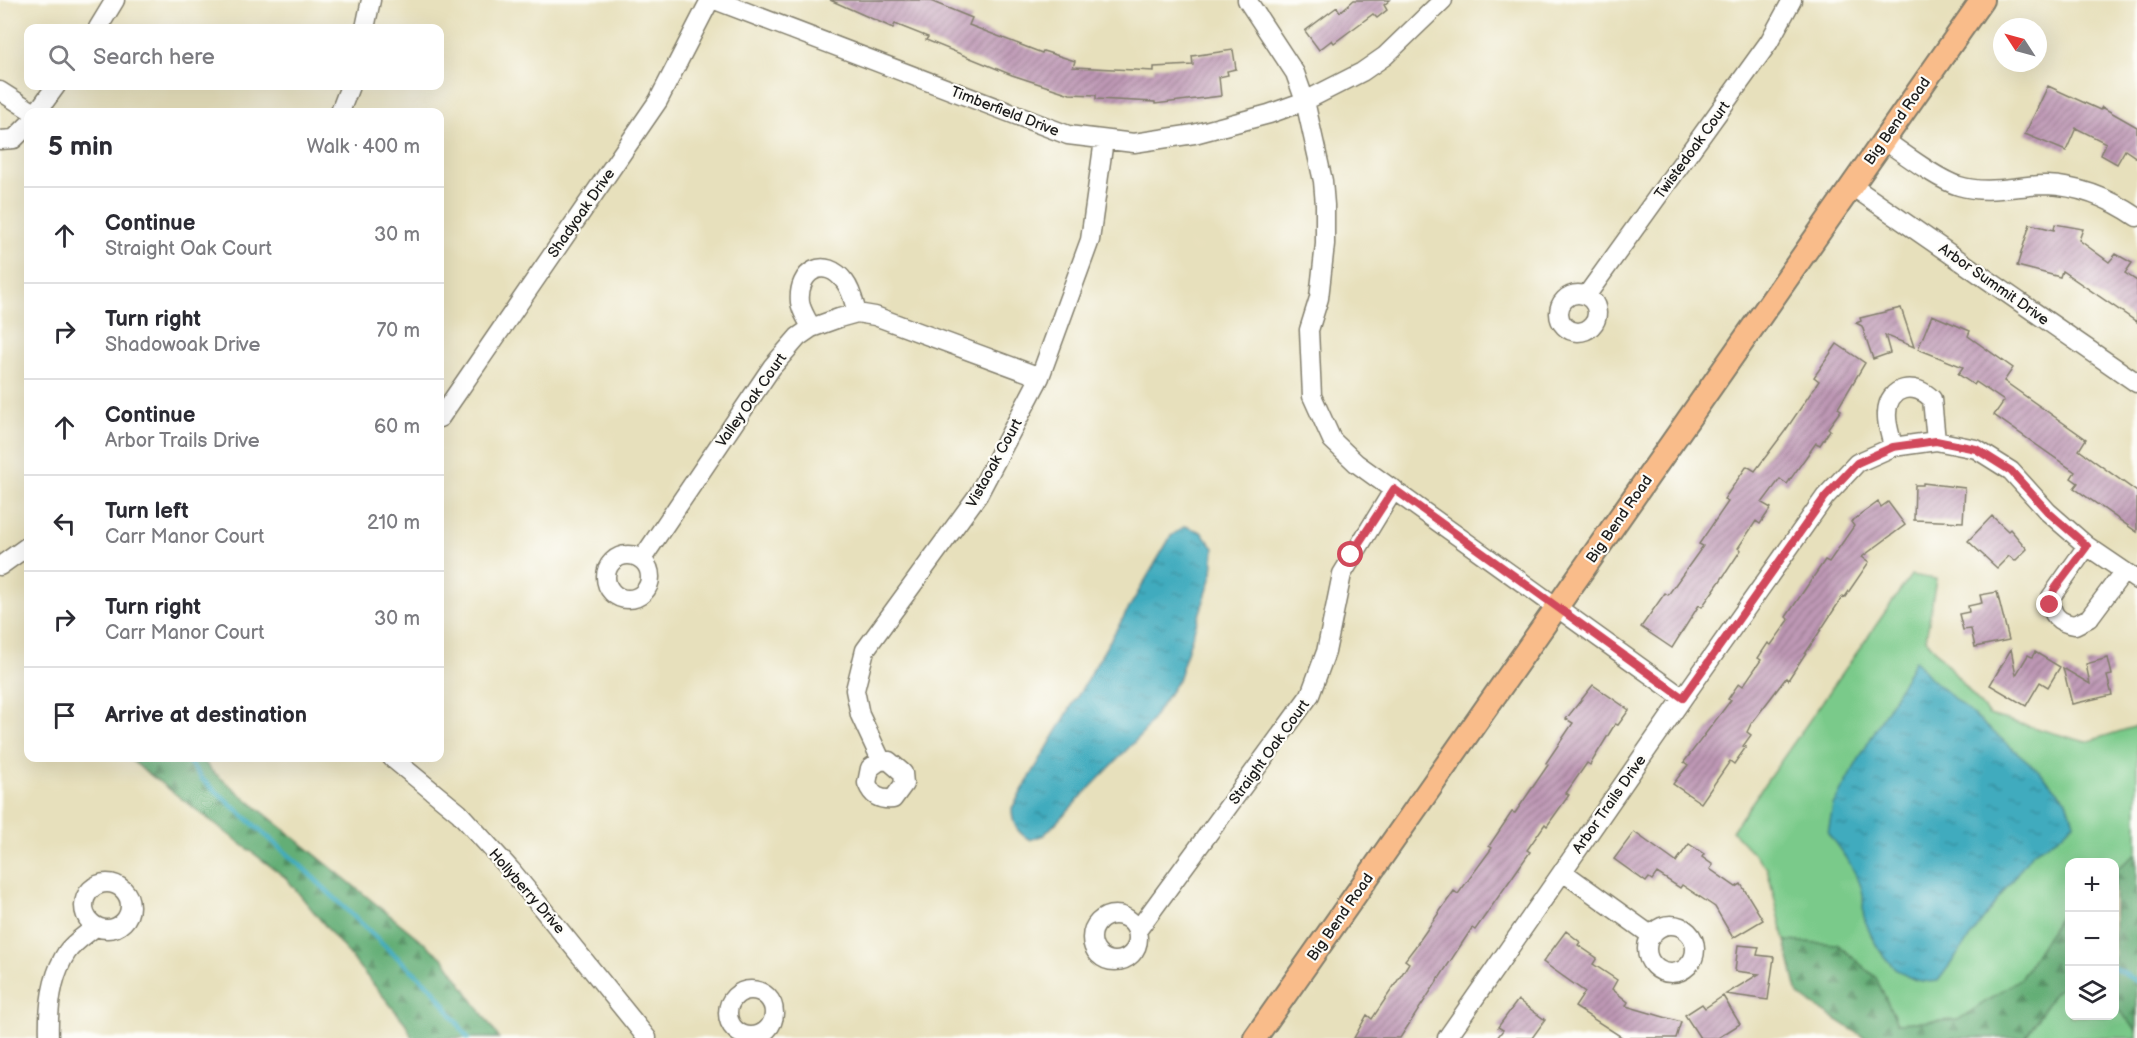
<!DOCTYPE html>
<html lang="en">
<head>
<meta charset="utf-8">
<style>
	body { margin:0; font-family:"Balsamiq Sans",sans-serif; background:#f2f2f3; color:#2b2b33 }
	.controls { position:absolute; right:18px; bottom:18px; display:grid; overflow:hidden; border-radius:12px; box-shadow:0 6px 24px #0002 }
	.controls button { width:54px; height:54px; display:grid; place-items:center; padding:0; border:0; border-bottom:2px solid #e1e1e2; background:#fff; color:#2b2b33; font:30px sans-serif }
	.compass { position:absolute; left:1993px; top:18px; width:54px; height:54px; border-radius:50%; background:#fff; box-shadow:0 6px 24px #0002; rotate:306deg }
	.stop { position:absolute; width:18px; height:18px; margin:-14px; border:4px solid #d1495b; border-radius:50%; background:#fff }
	.stop.end { background:#d1495b; border-color:#fff; box-shadow:0 2px 6px #0008 }
	.list { margin:0; padding:0; list-style:none }
	h2 { display:flex; justify-content:space-between; align-items:center; height:78px; margin:0; padding:0 24px; font-size:26px }
	h2 small { font-size:20px; font-weight:400; color:#7c7c81 }
	.list li { display:grid; grid-template-columns:39px 1fr auto; gap:18px; align-items:center; box-sizing:border-box; height:96px; padding:0 24px; border-top:2px solid #e1e1e2 }
	.list b { display:block; font-size:22px; white-space:nowrap }
	.list p { margin:0; font-size:20px; white-space:nowrap; color:#7c7c81 }
	.list em { font-size:20px; font-style:normal; color:#7c7c81 }
	.icon { flex:none; width:33px; height:33px; fill:none; stroke:currentColor; stroke-width:2; stroke-linecap:round; stroke-linejoin:round }
	.map { position:relative; flex:none; width:2137px; height:1038px; overflow:hidden }
	.search { position:absolute; background:#fff; box-shadow:0 6px 24px #0002; left:24px; top:24px; width:420px; height:66px; display:flex; align-items:center; gap:15px; box-sizing:border-box; padding:0 21px; border-radius:12px; color:#7c7c81; font-size:22px }
	.panel { position:absolute; background:#fff; box-shadow:0 6px 24px #0002; left:24px; top:108px; width:420px; height:654px; border-radius:12px }
	.map>svg:first-child { display:block }
</style>
</head>
<body>
<div class="map">
<svg width="2137" height="1038" viewBox="0 0 2137 1038">
	<defs>
		<pattern id="forest-firs" width="22" height="20" patternUnits="userSpaceOnUse" patternTransform="scale(1.5)"><rect width="22" height="20" fill="#63ae76"/><path d="M5 1l3.5 6h-7zM16 11l3.5 6h-7z" fill="#518d60"/></pattern>
		<pattern id="water-ripples" width="26" height="14" patternUnits="userSpaceOnUse" patternTransform="scale(1.5)"><rect width="26" height="14" fill="#3fabbe"/><path d="M2 4q2-2 4 0t4 0M15 11q2-2 4 0t4 0" fill="none" stroke="#348a9a"/></pattern>
		<pattern id="building-hatch" width="6" height="6" patternUnits="userSpaceOnUse" patternTransform="scale(1.5)"><rect width="6" height="6" fill="#be98b5"/><path d="M-1 1l2-2M0 6l6-6M5 7l2-2" fill="none" stroke="#9a7b92"/></pattern>
	</defs>
	<rect width="100%" height="100%" fill="#fdfcf7"/>
	<filter id="ink" filterUnits="userSpaceOnUse"><feTurbulence type="fractalNoise" baseFrequency=".0167" numOctaves="2"/><feDisplacementMap in="SourceGraphic" scale="12" xChannelSelector="R" yChannelSelector="G"/><feConvolveMatrix kernelMatrix="1 2 1 2 8 2 1 2 1" color-interpolation-filters="sRGB"/></filter>
	<filter id="wash" filterUnits="userSpaceOnUse"><feTurbulence type="fractalNoise" baseFrequency=".008" numOctaves="4" result="noise"/><feDisplacementMap in="SourceGraphic" scale="24" xChannelSelector="R" yChannelSelector="G"/><feGaussianBlur stdDeviation="1.35" result="paint"/><feColorMatrix in="noise" values="0 0 0 0 0 0 0 0 0 0 0 0 0 0 0 0 0 1.4 0 .05"/><feComposite in="paint" operator="in"/></filter>
	<g filter="url(#wash)">
		<rect width="100%" height="100%" fill="#e7e0bc"/>
		<!-- green -->
		<path fill="#7aca8a" stroke="#4b7353" stroke-width="1.5" d="M1911 575 1936 579 1926 639 1989 715 2086 742 2137 726V854L2115 870 2114 862H2070L2069 902 2021 978 1958 1020 1897 1023 1876 978 1837 944 1785 941 1767 868 1732 831Z
			M2069 983 2070 1016H2114L2115 1005 2137 1030V1038H2025L2054 993Z"/>
		<!-- forest -->
		<path fill="url(#forest-firs)" stroke="#406549" stroke-width="1.5" d="M128 758H201L212 771 445 960 499 1038H412L406 1024 286 878Z
			M2137 854V1030L2114 1005 2115 870Z
			M2069 902V983L2054 993 2025 1038H1865L1798 995 1785 941 1837 944 1876 978 1897 1023 1958 1020 2021 978Z"/>
		<!-- water -->
		<path fill="url(#water-ripples)" stroke="#2e646d" stroke-width="1.5" d="M1185 526 1201 532 1214 548 1212 576 1178 680 1144 732 1044 835 1030 840C1016 832 1012 823 1012 808L1171 536Z
			M1915 660 1930 678 2039 771 2067 801 2074 823 2058 838 2032 853 1938 981C1900 987 1875 951 1864 917 1862 910 1864 902 1863 894 1858 871 1841 852 1828 833L1833 805Z"/>
		<g fill="none" stroke-linecap="round" stroke-linejoin="round">
			<!-- stream -->
			<path stroke="#3fabbe" stroke-width="5" d="M186 758 203 780 302 867 388 949 433 989 468 1038
				M2114 968 2137 981"/>
		</g>
		<g id="blocks">
			<!-- building -->
			<path fill="url(#building-hatch)" d="M830 0H928L972 18 969 25 1042 53 1043 51 1075 61 1073 67 1154 71V67L1193 65 1192 56 1233 50 1236 69 1227 71 1228 75 1219 77 1221 96 1155 104V102L1096 99V95L1070 94 1012 75 926 40 928 37 895 24 893 28Z
				M1354 0H1390L1384 5 1387 10 1377 18 1373 14 1334 43 1332 40 1319 50 1305 31 1337 7 1340 12Z
				M2048 86 2100 110 2102 107 2137 127V158L2125 150 2117 164 2101 155 2106 143 2076 128 2066 151 2025 134Z
				M2030 224 2054 230 2055 224 2083 229 2079 240 2109 262 2116 254 2132 263 2125 273 2137 281V322L2062 271 2060 277 2017 266Z
				M1901 308 1914 347 1885 335 1890 353 1873 359 1862 326 1856 323 1861 321 1860 318Z
				M1932 315 1970 331 1968 336 2013 368 2004 381 2086 439 2079 450 2137 492V532L2074 488 2078 483 2071 478 2075 472 1994 415 2004 401 1976 382 1974 385 1958 374 1963 367 1918 349Z
				M1837 344 1865 363 1838 408 1841 410 1828 428 1830 430 1820 445 1816 443 1787 484 1780 479 1762 503 1771 508 1760 524 1756 521 1738 548 1741 550 1725 574 1702 607 1699 605 1672 648 1641 627 1665 593 1668 595 1703 546 1699 544 1728 502 1724 499 1747 466 1755 471 1785 431 1819 381 1814 377Z
				M1923 483 1965 488 1963 522 1914 520 1915 485H1923Z
				M1878 502 1881 507 1888 502 1905 525 1862 557 1869 562 1845 597 1843 596 1788 680 1786 678 1751 724 1747 732 1751 735 1743 746 1746 747 1734 764 1730 761 1701 803 1673 784 1688 765 1684 762 1731 700 1728 699 1739 683 1743 686 1761 660 1758 658 1768 643 1771 645 1789 620 1786 617 1825 560 1829 562 1854 526 1851 522Z
				M1992 516 2008 531 2010 529 2027 549 2015 561 2009 556 1997 568 1968 541Z
				M1997 592 2009 640 1975 647 1971 629 1963 630 1959 614 1969 612 1968 606 1982 603 1980 595Z
				M2011 649 2016 675 2028 655 2032 657 2035 652 2060 667 2048 687 2040 682 2026 706 1990 685Z
				M2108 658 2112 675 2107 676 2112 695 2072 704 2063 668 2090 684 2086 664Z
				M1593 685 1629 710 1618 725 1615 724 1590 765 1587 763 1566 793 1569 795 1547 826 1545 824 1527 850 1530 852 1475 930 1472 928 1400 1038H1354L1367 1015 1372 1019 1404 971 1409 963 1405 960 1415 947 1454 891 1458 894 1492 848 1489 846 1512 812 1515 813 1548 765 1546 763 1573 723 1566 719Z
				M1634 832 1676 862 1689 844 1704 854 1702 857 1713 865 1710 869 1736 887 1741 884 1763 920 1733 938 1715 907 1682 885 1680 888 1657 873 1652 880 1649 878 1646 882 1614 859Z
				M1566 931 1580 942 1578 945 1597 958 1593 964 1617 980 1612 989 1628 1002 1626 1006 1681 1022 1676 1038H1623L1575 1007 1585 992 1543 962Z
				M1738 945 1759 947 1757 955 1774 957 1768 1000 1726 994 1759 974 1735 971Z
				M1723 996 1740 1024 1718 1038H1700L1685 1015 1702 1004 1705 1008Z
				M1518 1000 1545 1020 1532 1038H1497L1503 1030 1498 1027Z"/>
		</g>
	</g>
	<g filter="url(#ink)">
		<use href="#blocks" fill-opacity="0" stroke="#827e6c" stroke-width="1.5"/>
		<g fill="none" stroke-linecap="round" stroke-linejoin="round">
			<!-- minor casing -->
			<g stroke="#827e6c" stroke-width="21">
				<path id="minor" d="M715 0 1068 135 1134 143 1194 134 1269 114 1305 101 1362 72 1385 56 1443 0
					M1247 0 1295 73 1305 101 1323 181 1325 205V244L1319 298 1309 330 1312 396 1332 440 1356 463 1683 698 1447 1038
					M98 28 115 0
					M365 28 371 0
					M0 91 33 112
					M37 112 56 86
					M340 112 350 86
					M0 140 14 139 28 125
					M1884 140C1903 153 1938 180 1959 186 1989 195 2017 185 2046 185 2080 186 2109 198 2137 217
					M1852 186 2137 383
					M1559 313a19 19 0 1 1 38 0a19 19 0 1 1-38 0Z
					M1586 296 1769 42 1792 0
					M811 328C808 320 801 311 800 302 797 271 825 255 845 282 852 291 854 303 857 313
					M440 418 658 101 710 0
					M1893 447C1891 436 1886 424 1887 413 1888 385 1916 382 1932 399L1936 441
					M2087 546 2051 597C2050 614 2058 623 2075 625L2089 618 2124 571
					M606 577a22 22 0 1 1 44 0a22 22 0 1 1-44 0Z
					M642 559 772 367 798 337 811 328 839 318 857 313 875 316 1040 377
					M0 566 28 546
					M1683 698 1825 497 1857 463 1893 447 1936 441 1976 449 2011 471 2048 512 2087 546 2137 580
					M392 758 459 813 511 870 647 1038
					M881 760 870 768 867 783C872 796 879 800 893 799L904 784 903 773 889 761 881 760 860 715 855 690 865 650 978 495 1040 377 1090 240 1104 140
					M1563 872 1652 936
					M84 906a23 23 0 1 1 46 0a23 23 0 1 1-46 0Z
					M1092 938a23 23 0 1 1 46 0a23 23 0 1 1-46 0Z
					M1647 949a24 24 0 1 1 48 0a24 24 0 1 1-48 0Z
					M1137 931 1310 695 1326 652 1342 574 1394 489
					M728 1013a23 23 0 1 1 46 0a23 23 0 1 1-46 0Z
					M49 1038C48 1010 51 976 67 952 74 942 87 934 95 927"/>
			</g>
			<!-- major casing -->
			<g stroke="#827e6c" stroke-width="26">
				<path id="major" d="M1255 1038 1982 0"/>
			</g>
			<!-- minor -->
			<use href="#minor" stroke="#fff" stroke-width="18"/>
			<!-- major -->
			<use href="#major" stroke="#f9bc8a" stroke-width="22"/>
		</g>
	</g>
	<g fill="none" stroke-linecap="round" stroke-linejoin="round" filter="url(#ink)">
		<!-- route -->
		<path stroke="#d1495b" stroke-width="8" d="M1351 555 1394 489 1683 698 1825 497 1857 463 1893 447 1936 441 1976 449 2011 471 2048 512 2087 546 2054 590 2050 605"/>
	</g>
	<g text-anchor="middle" stroke-width="4.5" stroke-linejoin="round" paint-order="stroke">
		<!-- street labels -->
		<g font-size="15" fill="#1c1c1c" stroke="#fdfcf7">
			<text transform="translate(1005 111) rotate(21)" y="5">Timberfield Drive</text>
			<text transform="translate(1897 121) rotate(-55)" y="5">Big Bend Road</text>
			<text transform="translate(1692 150) rotate(-54)" y="5">Twistedoak Court</text>
			<text transform="translate(581 213) rotate(-55)" y="5">Shadyoak Drive</text>
			<text transform="translate(1994 284) rotate(35)" y="5">Arbor Summit Drive</text>
			<text transform="translate(751 400) rotate(-55)" y="5">Valley Oak Court</text>
			<text transform="translate(994 463) rotate(-61)" y="5">Vistaoak Court</text>
			<text transform="translate(1619 519) rotate(-55)" y="5">Big Bend Road</text>
			<text transform="translate(1269 752) rotate(-54)" y="5">Straight Oak Court</text>
			<text transform="translate(1609 804) rotate(-55)" y="5">Arbor Trails Drive</text>
			<text transform="translate(527 891) rotate(49)" y="5">Hollyberry Drive</text>
			<text transform="translate(1340 917) rotate(-55)" y="5">Big Bend Road</text>
		</g>
	</g>
</svg>
<div class="controls">
<button>+</button>
<button>−</button>
<button><svg class="icon" aria-label="layers" viewBox="0 0 24 24"><path d="M12 4l9 5-9 5-9-5zM3 14l9 5 9-5"/></svg></button>
</div>
<svg class="compass" viewBox="-18 -18 36 36"><path d="M0-13l5 13h-10z" fill="#e53935"/><path d="M0 13l5-13h-10z" fill="#7c7c81"/></svg>
<div class="stop" style="left:1351px;top:555px"></div>
<div class="stop end" style="left:2050px;top:605px"></div>
<div class="search"><svg class="icon" aria-label="search" viewBox="0 0 24 24"><circle cx="10" cy="10" r="6"/><path d="M15 15l6 6"/></svg>Search here</div>
<section class="panel">
<h2>5 min<small>Walk · 400 m</small></h2>
<ul class="list">
<li><svg class="icon" aria-label="ahead" viewBox="0 0 24 24"><path d="M12 20V5M6 11l6-6 6 6"/></svg><div><b>Continue</b><p>Straight Oak Court</p></div><em>30 m</em></li>
<li><svg class="icon" aria-label="right" viewBox="0 0 24 24"><path d="M7 20v-9h11M14 6l5 5-5 5"/></svg><div><b>Turn right</b><p>Shadowoak Drive</p></div><em>70 m</em></li>
<li><svg class="icon" aria-label="ahead" viewBox="0 0 24 24"><path d="M12 20V5M6 11l6-6 6 6"/></svg><div><b>Continue</b><p>Arbor Trails Drive</p></div><em>60 m</em></li>
<li><svg class="icon" aria-label="left" viewBox="0 0 24 24"><path d="M17 20v-9H6M10 6l-5 5 5 5"/></svg><div><b>Turn left</b><p>Carr Manor Court</p></div><em>210 m</em></li>
<li><svg class="icon" aria-label="right" viewBox="0 0 24 24"><path d="M7 20v-9h11M14 6l5 5-5 5"/></svg><div><b>Turn right</b><p>Carr Manor Court</p></div><em>30 m</em></li>
<li><svg class="icon" aria-label="arrive" viewBox="0 0 24 24"><path d="M6 21V4h12l-3 4 3 4H6"/></svg><div><b>Arrive at destination</b></div></li>
</ul>
</section>
</div>
</body>
</html>
